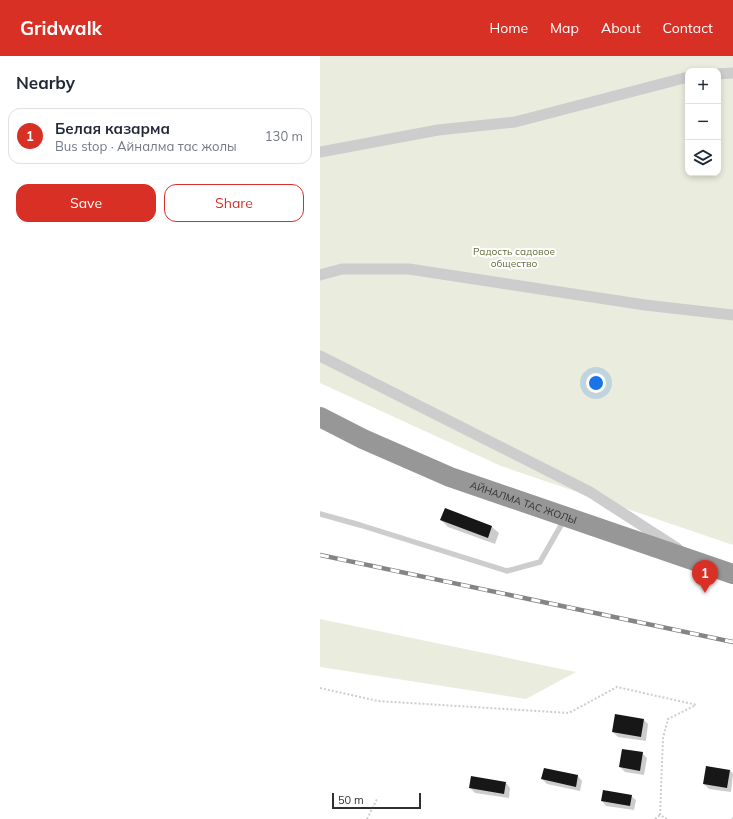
<!DOCTYPE html>
<html lang="en">
<head>
<meta charset="utf-8">
<style>
	body { margin:0; font-family:Mulish,sans-serif; background:#f6f6f7; color:#1f2937 }
	.controls { position:absolute; right:12px; top:12px; display:grid; overflow:hidden; border-radius:8px; box-shadow:0 2px 6px #0003 }
	.controls button { width:36px; height:36px; display:grid; place-items:center; padding:0; border:0; border-bottom:1px solid #e0e1e3; background:#fff; color:#1f2937; font:20px sans-serif }
	.scale { position:absolute; left:12px; bottom:10px; width:89px; box-sizing:border-box; padding-left:4px; border:2px solid #303030; border-top:0; font-size:11px; line-height:14px; white-space:nowrap; color:#303030; -webkit-text-stroke:3px #fff; paint-order:stroke }
	.you { position:absolute; left:276px; top:327px; width:14px; height:14px; margin:-10px; border:3px solid #fff; border-radius:50%; background:#1a73e8; box-shadow:0 0 0 6px #1a73e833 }
	.badge { display:grid; place-items:center; width:26px; height:26px; border-radius:50%; background:#d93025; color:#fff; font-size:13px; font-weight:700 }
	.pin { position:absolute; translate:-50% -33px; filter:drop-shadow(0 1px 2px #0008) }
	.pin::after { content:''; position:absolute; top:21px; width:14px; height:12px; background:inherit; clip-path:polygon(0 0,100% 0,50% 100%) }
	.list { margin:0; padding:0; list-style:none }
	h2 { display:flex; justify-content:space-between; align-items:center; height:52px; margin:0; padding:0 16px; font-size:17px }
	h2 small { font-size:13px; font-weight:400; color:#747a83 }
	.list li { display:grid; grid-template-columns:26px 1fr auto; gap:12px; align-items:center; box-sizing:border-box; height:56px; margin:0 8px 8px; padding:0 8px; border:1px solid #e0e1e3; border-radius:12px }
	.list b { display:block; font-size:15px; white-space:nowrap }
	.list p { margin:0; font-size:13px; white-space:nowrap; color:#747a83 }
	.list em { font-size:13px; font-style:normal; color:#747a83 }
	.actions { display:flex; gap:8px; padding:12px 16px }
	.actions a { flex:1; padding:9px 0; border:1px solid #d93025; border-radius:12px; text-align:center; font-size:14px; color:#d93025 }
	.actions .main { background:#d93025; color:#fff }
	.icon { flex:none; width:22px; height:22px; fill:none; stroke:currentColor; stroke-width:2; stroke-linecap:round; stroke-linejoin:round }
	.map { position:relative; flex:none; width:413px; height:763px; overflow:hidden }
	header { display:flex; align-items:center; gap:24px; box-sizing:border-box; height:56px; padding:0 20px; background:#d93025; color:#fff }
	header strong { font-size:19px }
	nav { display:flex; gap:22px; margin-inline-start:auto; font-size:14px }
	main { display:flex }
	aside { flex:1; background:#fff }
	.map>svg:first-child { display:block }
</style>
</head>
<body>
<header>
<strong>Gridwalk</strong>
<nav><a>Home</a><a>Map</a><a>About</a><a>Contact</a></nav>
</header>
<main>
<aside>
<h2>Nearby<small></small></h2>
<ul class="list">
<li><span class="badge">1</span><div><b>Белая казарма</b><p>Bus stop · Айналма тас жолы</p></div><em>130 m</em></li>
</ul>
<div class="actions"><a class="main">Save</a><a>Share</a></div>
</aside>
<div class="map">
<svg width="413" height="763" viewBox="0 0 413 763">
	<rect width="100%" height="100%" fill="#fff"/>
	<!-- green -->
	<path fill="#eaeddd" fill-rule="evenodd" d="M0 0H413V489L181 410 0 327ZM368 15H398V117H368Z
		M0 563 256 616 206 643 0 611Z"/>
	<!-- shadow -->
	<path fill="#0003" d="M125 453 172 471 179 477 175 488 128 471 121 464Z
		M324 664 328 668 326 685 298 681 293 676Z
		M322 697 327 702 324 719 305 716 300 711Z
		M410 714 413 718 411 736 389 733 384 728Z
		M258 720 262 725 260 735 227 728 222 723Z
		M152 722 186 727 190 732 189 742 155 737 150 732Z
		M311 740 316 744 314 754 286 750 282 745Z"/>
	<!-- building -->
	<path fill="#171717" d="M125 452 172 470 168 482 120 464Z
		M295 658 324 663 321 681 292 676Z
		M302 693 323 696 320 715 299 711Z
		M386 710 410 714 407 732 383 728Z
		M224 712 258 719 256 731 221 723Z
		M151 720 186 726 184 738 149 732Z
		M283 734 312 739 310 750 281 745Z"/>
	<g fill="none" stroke-linecap="round" stroke-linejoin="round">
		<!-- path -->
		<path stroke="#cdcdcd" stroke-width="2" stroke-dasharray="2 2" stroke-linecap="butt" d="M0 632 58 645 249 657 297 631 377 649
			M47 763 57 743
			M335 763 340 759
			M347 763 340 759 343 682 348 663 376 649
			M412 763 413 762"/>
		<!-- lane -->
		<path stroke="#cdcdcd" stroke-width="5.5" d="M0 458 40 469 187 515 220 506 244 464"/>
		<!-- street -->
		<path stroke="#cdcdcd" stroke-width="11" d="M398 18 413 17
			M0 96 118 74 195 66 368 21
			M0 219 22 213H89L325 249 413 259
			M0 300 270 436 357 492"/>
		<!-- highway -->
		<path stroke="#979797" stroke-width="20" id="s1" d="M0 361 43 383 130 421 413 518"/>
		<!-- rail casing -->
		<g stroke="#858585" stroke-width="4.5">
			<path id="rail" d="M0 499 413 586"/>
		</g>
		<!-- rail -->
		<use href="#rail" stroke="#fff" stroke-width="3" stroke-dasharray="9" stroke-linecap="butt"/>
	</g>
	<g text-anchor="middle" stroke-width="4" stroke-linejoin="round" paint-order="stroke">
		<!-- park labels -->
		<g font-size="10" fill="#616e3a" stroke="#fff">
			<text x="194" y="199">Радость садовое<tspan x="194" dy="12">общество</tspan></text>
		</g>
		<!-- street labels -->
		<g font-size="10" fill="#303030" stroke="#fff">
			<text dy="4" stroke="none"><textPath href="#s1" startOffset="221">АЙНАЛМА ТАС ЖОЛЫ</textPath></text>
		</g>
	</g>
</svg>
<div class="controls">
<button>+</button>
<button>−</button>
<button><svg class="icon" aria-label="layers" viewBox="0 0 24 24"><path d="M12 4l9 5-9 5-9-5zM3 14l9 5 9-5"/></svg></button>
</div>
<div class="scale">50 m</div>
<div class="you"></div>
<div class="pin badge" style="left:385px;top:537px">1</div>
</div>
</main>
</body>
</html>
